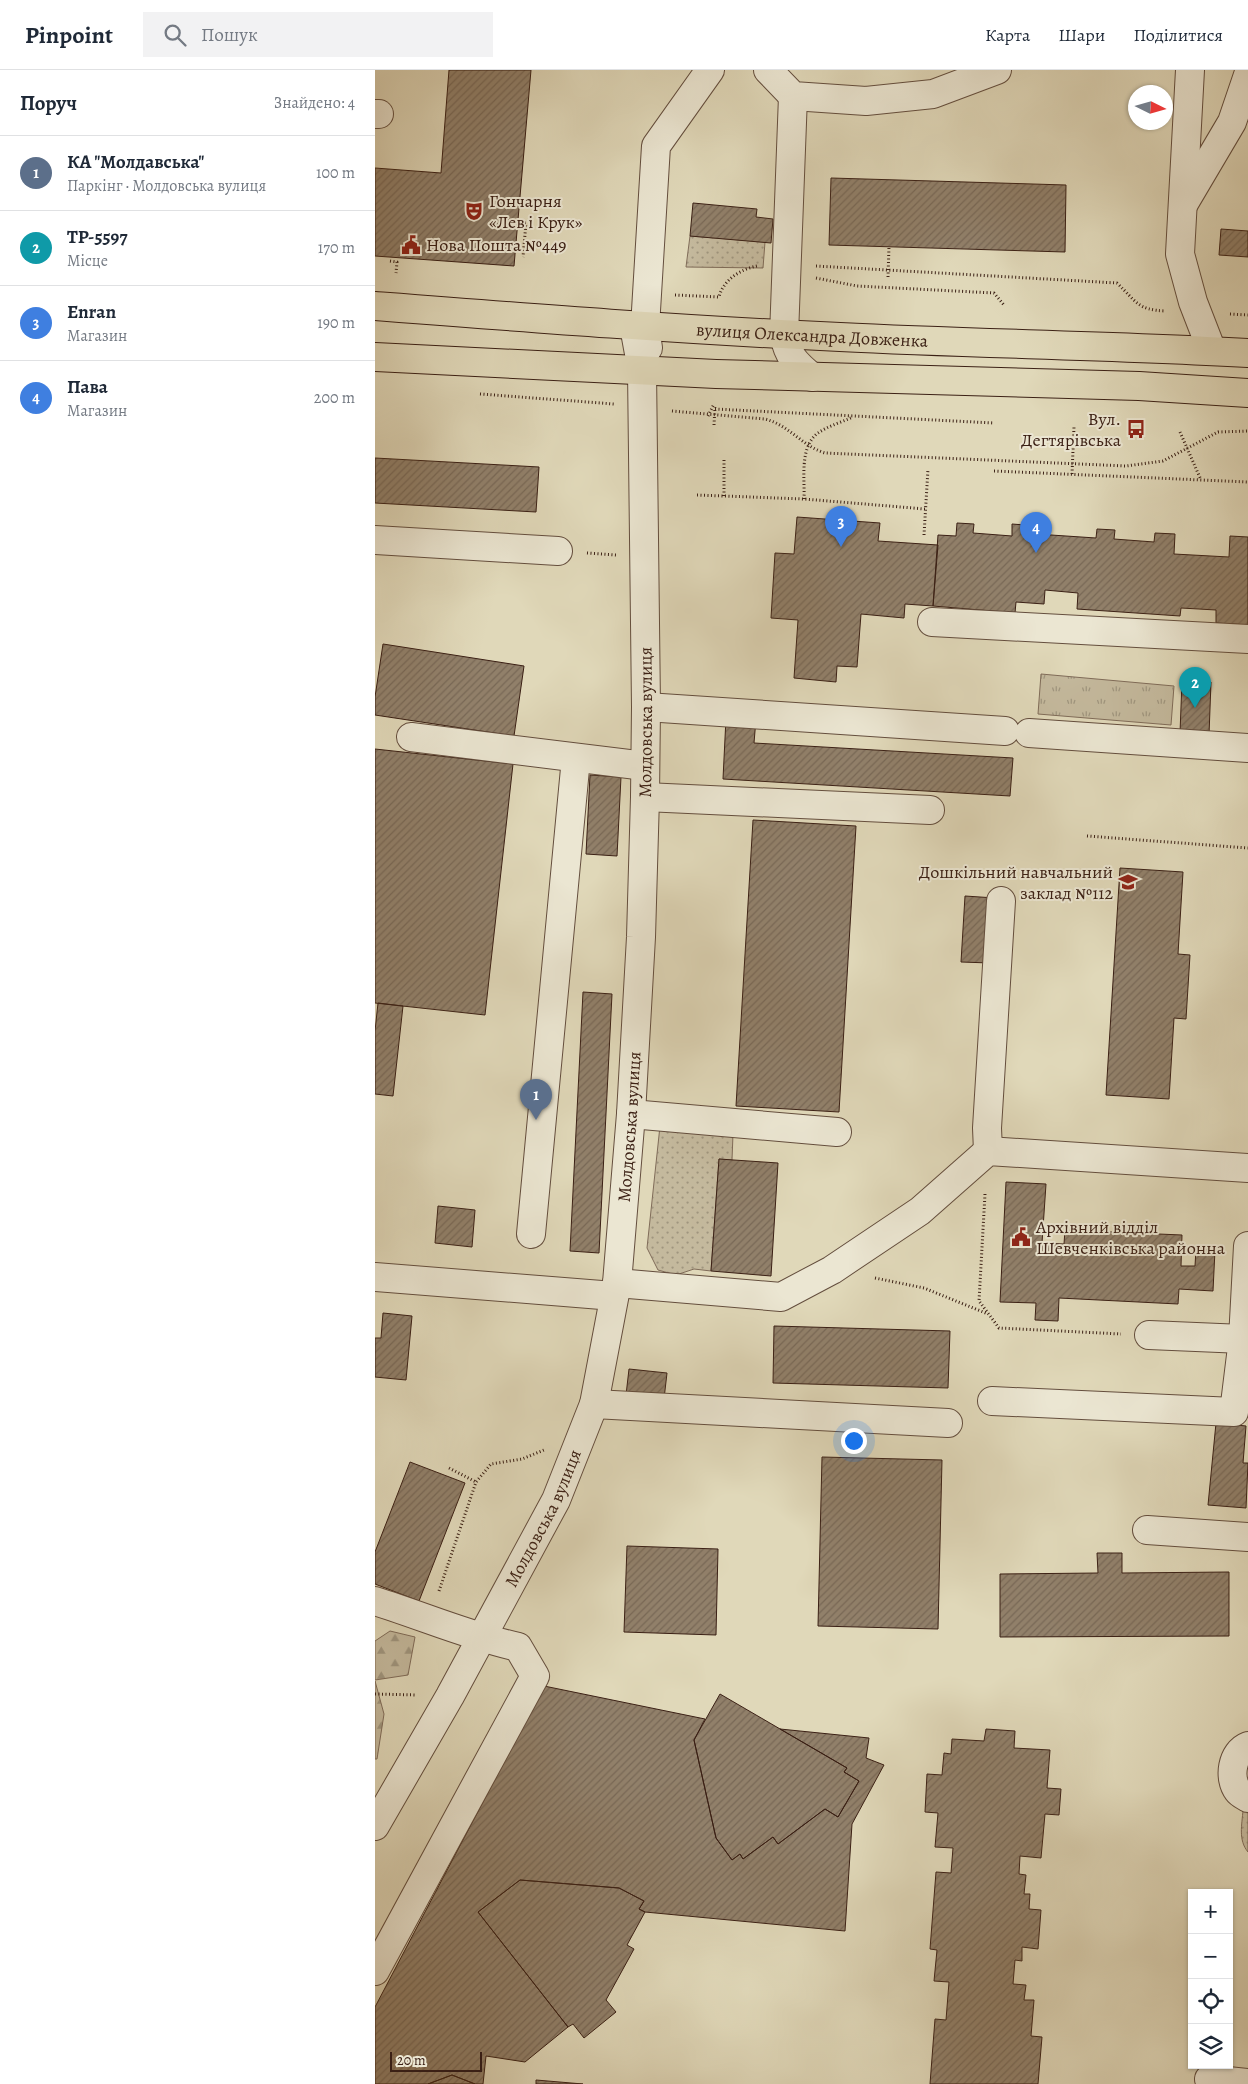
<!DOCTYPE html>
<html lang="uk">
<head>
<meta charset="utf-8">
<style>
	body { margin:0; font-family:Alegreya,serif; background:#f2f2f3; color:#1f2937 }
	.controls { position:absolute; right:15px; bottom:15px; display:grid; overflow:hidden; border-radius:0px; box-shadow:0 1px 4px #0004 }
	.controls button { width:45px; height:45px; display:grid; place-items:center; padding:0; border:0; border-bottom:1px solid #e0e1e3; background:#fff; color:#1f2937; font:25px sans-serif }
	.compass { position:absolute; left:753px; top:15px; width:45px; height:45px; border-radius:50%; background:#fff; box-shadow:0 1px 4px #0004; rotate:95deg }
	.scale { position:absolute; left:15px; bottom:12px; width:92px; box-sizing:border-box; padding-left:5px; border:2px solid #3b2015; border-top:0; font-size:14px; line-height:18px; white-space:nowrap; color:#3b2015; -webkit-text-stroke:4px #ebe6d2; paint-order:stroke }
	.you { position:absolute; left:478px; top:1370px; width:18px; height:18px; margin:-12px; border:4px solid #fff; border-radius:50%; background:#1a73e8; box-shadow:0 0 0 8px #1a73e833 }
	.badge { display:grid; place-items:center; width:32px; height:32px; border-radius:50%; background:#ea580c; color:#fff; font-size:16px; font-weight:700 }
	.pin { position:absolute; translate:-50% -41px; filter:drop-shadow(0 1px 2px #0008) }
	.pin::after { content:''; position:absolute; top:26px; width:18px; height:15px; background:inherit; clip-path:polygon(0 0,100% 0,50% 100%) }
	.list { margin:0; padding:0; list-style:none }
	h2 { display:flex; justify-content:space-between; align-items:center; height:65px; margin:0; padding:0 20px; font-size:21px }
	h2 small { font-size:16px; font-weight:400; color:#747a83 }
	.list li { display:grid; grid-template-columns:32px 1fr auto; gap:15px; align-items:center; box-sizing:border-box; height:75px; padding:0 20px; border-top:1px solid #e0e1e3 }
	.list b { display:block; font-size:19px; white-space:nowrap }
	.list p { margin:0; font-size:16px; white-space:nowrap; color:#747a83 }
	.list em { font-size:16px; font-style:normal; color:#747a83 }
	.icon { flex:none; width:28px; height:28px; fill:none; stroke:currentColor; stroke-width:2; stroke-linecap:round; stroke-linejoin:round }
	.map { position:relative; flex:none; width:873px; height:2014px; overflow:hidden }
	header { display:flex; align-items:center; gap:30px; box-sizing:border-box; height:70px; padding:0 25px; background:#fff; border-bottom:1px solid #e0e1e3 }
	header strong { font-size:24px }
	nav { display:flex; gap:28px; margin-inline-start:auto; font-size:18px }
	.search { width:350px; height:45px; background:#f2f2f3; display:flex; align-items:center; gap:12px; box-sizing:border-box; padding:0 18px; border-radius:0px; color:#747a83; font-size:19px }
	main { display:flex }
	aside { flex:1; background:#fff }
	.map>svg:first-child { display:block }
</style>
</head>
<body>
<header>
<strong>Pinpoint</strong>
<div class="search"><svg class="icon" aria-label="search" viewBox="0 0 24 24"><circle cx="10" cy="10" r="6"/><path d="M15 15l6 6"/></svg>Пошук</div>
<nav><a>Карта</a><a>Шари</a><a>Поділитися</a></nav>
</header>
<main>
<aside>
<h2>Поруч<small>Знайдено: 4</small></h2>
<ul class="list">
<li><span class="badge" style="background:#5c6f8a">1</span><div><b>КА &quot;Молдавська&quot;</b><p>Паркінг · Молдовська вулиця</p></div><em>100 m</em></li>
<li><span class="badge" style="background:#0f9aa8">2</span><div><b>ТР-5597</b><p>Місце</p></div><em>170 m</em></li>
<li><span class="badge" style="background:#3f7fe0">3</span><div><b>Enran</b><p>Магазин</p></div><em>190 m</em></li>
<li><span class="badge" style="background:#3f7fe0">4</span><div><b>Пава</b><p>Магазин</p></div><em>200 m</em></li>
</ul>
</aside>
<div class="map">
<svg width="873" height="2014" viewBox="0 0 873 2014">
	<defs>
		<pattern id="grass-dots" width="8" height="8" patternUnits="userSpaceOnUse" patternTransform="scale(1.25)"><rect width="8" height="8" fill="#c4b99d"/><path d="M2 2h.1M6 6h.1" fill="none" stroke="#a0967f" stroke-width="1.8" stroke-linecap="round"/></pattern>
		<pattern id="forest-firs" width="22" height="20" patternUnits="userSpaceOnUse" patternTransform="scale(1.25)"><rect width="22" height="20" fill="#c4b99d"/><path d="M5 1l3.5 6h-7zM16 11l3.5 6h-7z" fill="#a0967f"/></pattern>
		<pattern id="park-tufts" width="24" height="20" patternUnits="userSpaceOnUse" patternTransform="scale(1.25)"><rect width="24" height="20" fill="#c4b99d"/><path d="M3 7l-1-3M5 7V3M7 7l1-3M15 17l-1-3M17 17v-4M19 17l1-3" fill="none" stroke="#a0967f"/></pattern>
		<pattern id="building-hatch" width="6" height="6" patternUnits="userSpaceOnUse" patternTransform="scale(1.25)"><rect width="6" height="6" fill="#91806a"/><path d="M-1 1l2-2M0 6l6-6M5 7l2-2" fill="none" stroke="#786856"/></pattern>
	</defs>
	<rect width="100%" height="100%" fill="#e0d8b9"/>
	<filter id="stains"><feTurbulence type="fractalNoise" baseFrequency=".004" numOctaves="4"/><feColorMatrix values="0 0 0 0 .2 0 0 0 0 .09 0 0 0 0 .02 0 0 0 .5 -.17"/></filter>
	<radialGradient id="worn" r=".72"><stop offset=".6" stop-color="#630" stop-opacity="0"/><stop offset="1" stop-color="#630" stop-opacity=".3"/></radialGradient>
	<!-- grass -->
	<path fill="url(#grass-dots)" stroke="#806c59" d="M315 166 390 172 388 198 311 197Z
		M285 1056 358 1064 357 1090 344 1089 336 1201 319 1199 301 1205 283 1200 272 1178Z
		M873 1737V1782C863 1770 867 1755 868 1740Z"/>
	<!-- forest -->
	<path fill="url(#forest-firs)" stroke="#806c59" d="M15 1561 40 1567 33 1605 0 1610V1571Z
		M0 1611 9 1644 2 1689H0Z"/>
	<!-- park -->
	<path fill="url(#park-tufts)" stroke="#806c59" d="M666 604 799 616 796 655 663 644Z"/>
	<!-- building -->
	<path fill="url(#building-hatch)" stroke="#3b2015" d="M74 0H156L139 196 0 186V98L66 103Z
		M456 108 691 115 690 182 454 175Z
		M318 133 382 139 381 147 398 149 396 173 315 166Z
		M846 159 873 161V187L844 185Z
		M0 388 164 397 161 442 0 433Z
		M422 447 505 453 503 471 563 475 558 536 530 534 529 548 486 544 482 597 462 596 461 612 419 608 423 550 396 548 400 483 419 484Z
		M582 453 599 454 598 463 637 466V454L662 456 661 464 721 468 722 459 740 460 739 469 779 472 780 463 800 464 799 484 854 487 855 466 873 467V555L841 553V540L806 538 805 546 702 539 703 523 670 520 669 534 641 532 640 543 558 536 563 465 581 466Z
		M8 574 149 596 139 666 0 645V627Z
		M807 611 836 612 834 665 805 663Z
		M351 648 381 649 379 673 638 688 635 726 348 709Z
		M0 679 138 694 110 945 0 933Z
		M215 705 246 707 242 786 211 784Z
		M378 750 481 756 464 1042 361 1036Z
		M745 798 808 802 803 884 815 885 811 949 799 948 794 1029 731 1025Z
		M590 826 620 828 615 893 586 892Z
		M208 922 237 924 224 1183 195 1181Z
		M3 933 28 936 18 1026 0 1024V961Z
		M344 1089 403 1093 396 1206 336 1201Z
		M631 1112 671 1114 667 1173 689 1174 690 1160 807 1165 806 1196H820L821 1179 840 1180 838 1221 804 1219 803 1234 684 1228 683 1251 660 1250 661 1233 625 1232Z
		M63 1136 100 1140 97 1177 60 1173Z
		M8 1243 37 1246 31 1310 0 1307V1268H6Z
		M399 1256 575 1261 573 1318 398 1313Z
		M254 1299 292 1303 289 1329 251 1325Z
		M841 1353 871 1356 868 1393H873L871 1438 833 1435Z
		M447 1387 567 1390 563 1559 443 1556Z
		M35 1392 90 1413 44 1531 0 1514V1482Z
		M252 1476 343 1479 341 1565 249 1562Z
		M722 1483H747V1503L854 1502V1566L625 1567V1504L723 1503Z
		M169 1616 330 1649 319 1670 341 1768 357 1790 365 1784 368 1789 398 1767 403 1774 450 1739 463 1747 484 1711 469 1702 472 1698 405 1659 494 1668 491 1688 509 1695 477 1754 470 1861 270 1842 264 1839 269 1831 244 1818 145 1810 103 1842 193 1957 150 1992 111 1986 108 2014H100L77 2005 53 2014H0V1937Z
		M345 1624 472 1698 469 1702 484 1711 463 1747 450 1739 403 1774 398 1767 368 1789 365 1784 357 1790 341 1768 319 1670Z
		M611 1659 640 1661 639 1678 675 1680 672 1718 686 1719 684 1745 670 1744 666 1788 645 1786 644 1804 651 1805 649 1824H655L654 1839 666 1840 663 1879 647 1877V1891L640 1890 638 1914 651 1915 649 1930H659L656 1966 667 1967 663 2014H555L560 1949 571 1950 574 1912 559 1911 562 1880 555 1879 561 1802 576 1803 578 1778 560 1777 563 1743 550 1742 552 1704 567 1705 569 1683 576 1684 577 1669 609 1671Z
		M145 1810 244 1818 269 1831 264 1839 270 1842 252 1875 259 1879 231 1930 241 1942 209 1968 198 1954 193 1957 103 1842Z
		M77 2005 100 2014H53Z
		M161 2010 208 2014H161Z"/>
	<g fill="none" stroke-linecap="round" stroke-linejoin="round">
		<!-- minor casing -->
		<g stroke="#644e3e" stroke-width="30">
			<g id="minor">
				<path d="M393 0 418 26 491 31 558 24 622 0"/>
				<path d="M815 0 805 184 818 232 837 281"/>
				<path d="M418 26 409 265C413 286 420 293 437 307"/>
				<path d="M0 44H4"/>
				<path d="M808 135 857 52 873 5"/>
				<path d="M273 278 270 257 281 76 335 0"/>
				<path d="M0 470 183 481"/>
				<path d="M557 552 873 569"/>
				<path d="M271 637 630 661"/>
				<path d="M654 663 873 678"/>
				<path d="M36 667 270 696"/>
				<path d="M270 727 555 740"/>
				<path d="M256 1044 462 1062"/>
				<path d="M613 1081 612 1058 626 831"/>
				<path d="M156 1164 201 688"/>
				<path d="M0 1207 239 1226"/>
				<path d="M242 1213 406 1227 457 1200 545 1141 613 1081 873 1098"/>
				<path d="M774 1265 868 1269 873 1176"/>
				<path d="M617 1331 859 1342 868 1269"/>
				<path d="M219 1334 573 1353"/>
				<path d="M772 1460 873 1467"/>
				<path d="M0 1531C48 1546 94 1566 143 1577L160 1606 0 1901"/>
				<path d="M873 1676C857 1682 853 1708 863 1721 865 1724 870 1726 873 1728"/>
				<path id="s1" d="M0 1756 75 1626 181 1430 219 1334 242 1213 256 1044 266 867 270 727 271 637 267 300 259 256"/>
				<path d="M834 2009 873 2013"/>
			</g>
		</g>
		<!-- major casing -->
		<g stroke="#3b2015" stroke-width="30">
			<g id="major">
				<path id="s2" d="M0 236C155 248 309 260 465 267 601 274 737 275 873 283"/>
				<path d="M0 287 341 304 764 316 873 323"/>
			</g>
		</g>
		<!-- path -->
		<path stroke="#3b2015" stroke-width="3" stroke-dasharray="1 2.5" stroke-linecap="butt" d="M143 153H151L148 187
			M15 191 22 192 21 203
			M441 196 742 213C762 232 762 240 791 241
			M513 207 514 176
			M441 208 482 216 619 223 629 235
			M300 225 344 227C348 210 366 199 382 196
			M855 244 873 245
			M105 324 239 334
			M340 339 619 353
			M297 341 390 349C414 355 427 376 450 383L751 396 788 391 843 362 873 361
			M333 346 339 334
			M339 355 340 337
			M805 362 826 410
			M619 401 873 412
			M697 404 699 357
			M322 425 429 429 550 439
			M349 426V388
			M429 429C430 409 424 377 443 363 453 356 467 352 478 347
			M549 465 553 399
			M212 483 241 485
			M712 766 873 778
			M610 1124 604 1231 624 1258 746 1264
			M500 1208 549 1218 613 1244
			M74 1398 101 1412
			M64 1521 101 1412 116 1394 147 1389 169 1380
			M0 1624 42 1625"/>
		<!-- minor -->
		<use href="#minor" stroke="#ebe6d2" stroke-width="28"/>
		<!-- major -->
		<use href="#major" stroke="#e0d8b9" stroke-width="28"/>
	</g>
	<!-- icons -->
	<defs>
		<g id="theatre-bare" transform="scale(1.5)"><path d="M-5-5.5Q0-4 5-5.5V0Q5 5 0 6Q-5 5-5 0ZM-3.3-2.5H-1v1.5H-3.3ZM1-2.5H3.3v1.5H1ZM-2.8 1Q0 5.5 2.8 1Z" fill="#8f2418" stroke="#ebe6d2" stroke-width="2.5" paint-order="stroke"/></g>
		<g id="civic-bare" transform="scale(1.5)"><path d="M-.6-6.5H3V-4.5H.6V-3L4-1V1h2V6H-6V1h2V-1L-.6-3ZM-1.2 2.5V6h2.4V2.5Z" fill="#8f2418" stroke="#ebe6d2" stroke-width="2.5" paint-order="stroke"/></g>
		<g id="bus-bare" transform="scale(1.5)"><path d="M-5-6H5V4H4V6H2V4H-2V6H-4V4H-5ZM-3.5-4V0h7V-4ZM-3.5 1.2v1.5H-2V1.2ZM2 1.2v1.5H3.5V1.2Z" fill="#8f2418" stroke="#ebe6d2" stroke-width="2.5" paint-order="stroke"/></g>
		<g id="school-bare" transform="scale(1.5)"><path d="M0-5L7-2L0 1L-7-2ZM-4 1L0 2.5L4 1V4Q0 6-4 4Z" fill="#8f2418" stroke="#ebe6d2" stroke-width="2.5" paint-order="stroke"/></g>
	</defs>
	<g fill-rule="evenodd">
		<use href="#theatre-bare" x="99" y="141"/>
		<use href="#civic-bare" x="36" y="175"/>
		<use href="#bus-bare" x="761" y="359"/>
		<use href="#school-bare" x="753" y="812"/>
		<use href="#civic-bare" x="646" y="1167"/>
	</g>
	<g text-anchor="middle" stroke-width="4" stroke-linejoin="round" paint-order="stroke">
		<!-- poi labels -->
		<g font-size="18" fill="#3b2015" stroke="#ebe6d2" text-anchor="start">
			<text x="114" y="137">Гончарня<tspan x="114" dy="21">«Лев і Крук»</tspan></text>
			<text x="51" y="181">Нова Пошта №449</text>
			<text x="746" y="355" text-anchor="end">Вул.<tspan x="746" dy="21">Дегтярівська</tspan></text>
			<text x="738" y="808" text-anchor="end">Дошкільний навчальний<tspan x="738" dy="21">заклад №112</tspan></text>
			<text x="661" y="1163">Архівний відділ<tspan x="661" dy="21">Шевченківська районна</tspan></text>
		</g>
		<!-- street labels -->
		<g font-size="18" fill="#3b2015" stroke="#ebe6d2">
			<text dy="6" stroke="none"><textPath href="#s2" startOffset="438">вулиця Олександра Довженка</textPath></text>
			<text dy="6" stroke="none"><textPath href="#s1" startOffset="1161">Молдовська вулиця</textPath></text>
			<text dy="6" stroke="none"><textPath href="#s1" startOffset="756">Молдовська вулиця</textPath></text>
			<text dy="6" stroke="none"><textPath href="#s1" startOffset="351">Молдовська вулиця</textPath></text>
		</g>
	</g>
	<rect width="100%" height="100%" filter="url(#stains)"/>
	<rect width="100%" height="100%" fill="url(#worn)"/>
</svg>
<div class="controls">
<button>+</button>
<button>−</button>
<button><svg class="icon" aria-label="locate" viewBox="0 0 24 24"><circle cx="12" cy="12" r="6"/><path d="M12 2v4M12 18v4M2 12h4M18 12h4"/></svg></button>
<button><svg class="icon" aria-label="layers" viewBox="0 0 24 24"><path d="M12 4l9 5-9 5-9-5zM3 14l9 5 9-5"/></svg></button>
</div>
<svg class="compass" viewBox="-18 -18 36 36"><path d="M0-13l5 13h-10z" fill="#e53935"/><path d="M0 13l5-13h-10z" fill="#747a83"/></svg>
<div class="scale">20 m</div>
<div class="you"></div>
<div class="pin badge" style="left:161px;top:1050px;background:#5c6f8a">1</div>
<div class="pin badge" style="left:820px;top:638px;background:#0f9aa8">2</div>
<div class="pin badge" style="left:466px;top:477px;background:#3f7fe0">3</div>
<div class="pin badge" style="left:661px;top:483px;background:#3f7fe0">4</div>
</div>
</main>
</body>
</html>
